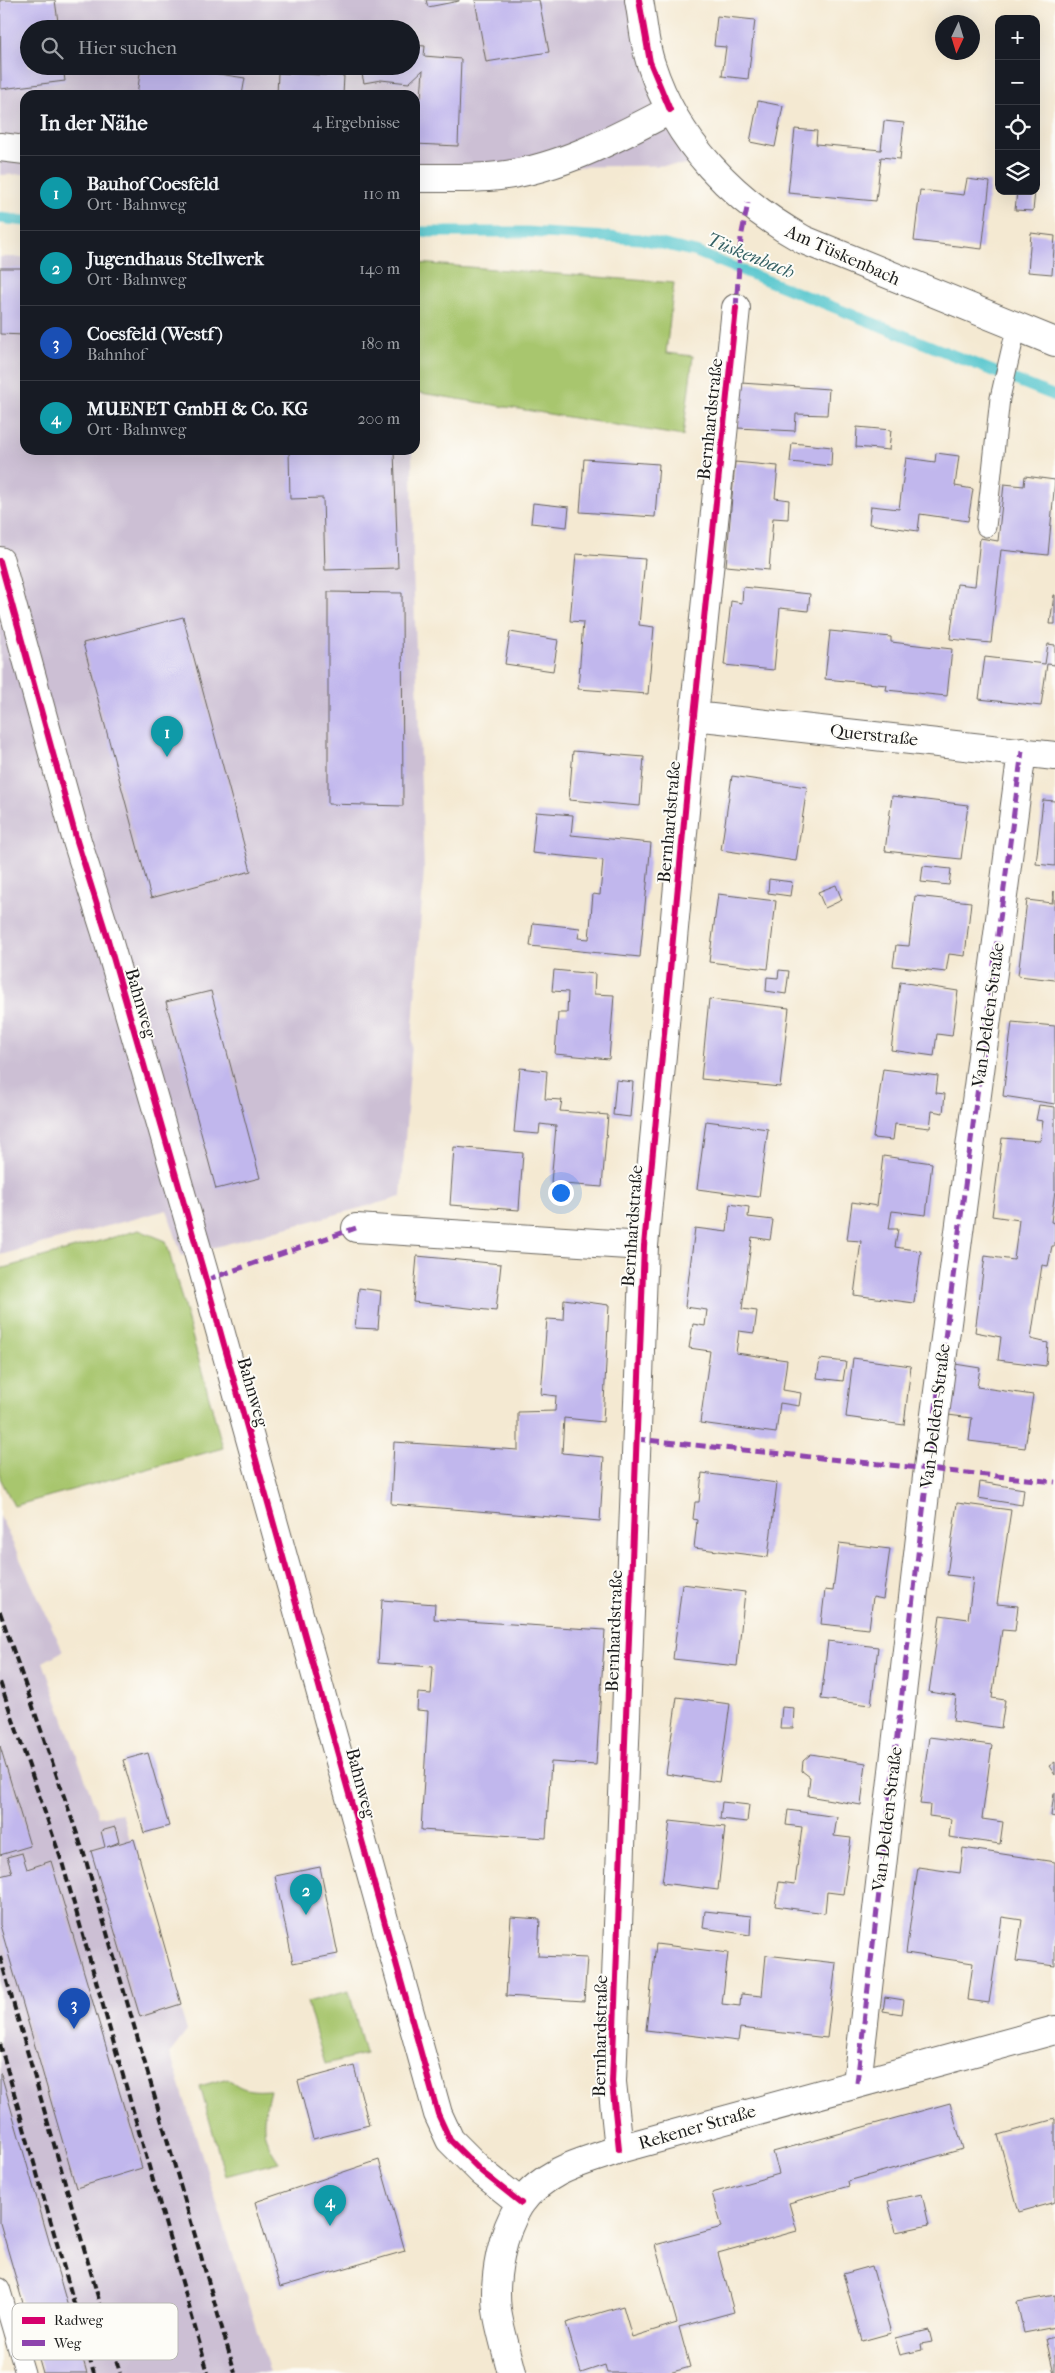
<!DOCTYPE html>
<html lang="de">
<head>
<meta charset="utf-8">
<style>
	body { margin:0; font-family:"IM FELL French Canon",serif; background:#242831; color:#f1f3f6 }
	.controls { position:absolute; right:15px; top:15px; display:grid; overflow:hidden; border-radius:10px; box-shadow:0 5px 20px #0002 }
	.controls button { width:45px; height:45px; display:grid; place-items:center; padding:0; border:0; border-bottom:1px solid #363941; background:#171b24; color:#f1f3f6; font:25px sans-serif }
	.compass { position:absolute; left:935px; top:15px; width:45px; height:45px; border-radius:50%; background:#171b24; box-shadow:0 5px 20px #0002; rotate:184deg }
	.you { position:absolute; left:560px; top:1192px; width:18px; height:18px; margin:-12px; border:4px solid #fff; border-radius:50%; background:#1a73e8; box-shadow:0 0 0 8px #1a73e833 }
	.badge { display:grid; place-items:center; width:32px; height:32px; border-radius:50%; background:#0b8043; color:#fff; font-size:16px; font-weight:700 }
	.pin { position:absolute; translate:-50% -41px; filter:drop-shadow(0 1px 2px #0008) }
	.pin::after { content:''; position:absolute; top:26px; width:18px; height:15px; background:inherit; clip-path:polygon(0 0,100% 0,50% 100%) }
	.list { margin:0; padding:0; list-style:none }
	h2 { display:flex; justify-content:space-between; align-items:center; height:65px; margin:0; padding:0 20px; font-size:21px }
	h2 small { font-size:16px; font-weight:400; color:#9ea1a6 }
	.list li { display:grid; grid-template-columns:32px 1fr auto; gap:15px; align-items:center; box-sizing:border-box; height:75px; padding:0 20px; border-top:1px solid #363941 }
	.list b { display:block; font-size:19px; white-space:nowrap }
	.list p { margin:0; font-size:16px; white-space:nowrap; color:#9ea1a6 }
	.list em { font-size:16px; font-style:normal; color:#9ea1a6 }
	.icon { flex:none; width:28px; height:28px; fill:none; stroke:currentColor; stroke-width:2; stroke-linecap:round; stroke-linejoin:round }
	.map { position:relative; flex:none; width:1055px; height:2373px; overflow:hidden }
	.search { position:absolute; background:#171b24; box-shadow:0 5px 20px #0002; left:20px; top:20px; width:400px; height:55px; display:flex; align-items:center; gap:12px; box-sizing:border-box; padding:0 18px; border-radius:28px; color:#9ea1a6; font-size:19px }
	.panel { position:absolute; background:#171b24; box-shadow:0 5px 20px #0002; left:20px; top:90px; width:400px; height:365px; border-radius:15px }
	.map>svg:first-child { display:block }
</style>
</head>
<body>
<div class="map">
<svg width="1055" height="2373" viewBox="0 0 1055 2373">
	<rect width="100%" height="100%" fill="#fdfcf7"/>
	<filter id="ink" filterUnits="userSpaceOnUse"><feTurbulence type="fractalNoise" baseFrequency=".02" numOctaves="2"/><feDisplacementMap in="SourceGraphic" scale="10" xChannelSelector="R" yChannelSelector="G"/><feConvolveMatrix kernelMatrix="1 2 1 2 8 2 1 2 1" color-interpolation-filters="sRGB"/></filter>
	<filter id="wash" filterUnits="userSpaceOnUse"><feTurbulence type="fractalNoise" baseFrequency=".0096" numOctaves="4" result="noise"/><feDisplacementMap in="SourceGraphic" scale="20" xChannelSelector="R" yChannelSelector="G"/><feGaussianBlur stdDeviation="1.12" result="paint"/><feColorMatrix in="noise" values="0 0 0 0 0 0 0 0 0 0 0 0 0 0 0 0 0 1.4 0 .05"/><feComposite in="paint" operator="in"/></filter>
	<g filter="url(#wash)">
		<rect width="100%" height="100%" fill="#f4e9d2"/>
		<!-- industrial -->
		<path fill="#ccbfd4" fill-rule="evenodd" d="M0 0H642L693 165 415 169V95H25V174L0 175ZM29 29H411V66H29Z
			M0 257H25V450H412L413 568 424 870 401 1197 182 1256 167 1210 0 1255Z
			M0 1516 63 1651 43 1662 99 1817 122 1813 187 2031 170 2053 270 2373H60L0 2168Z"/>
		<!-- green -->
		<path fill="#a8c66e" stroke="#627145" d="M417 263 674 283 666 353 693 356 683 436 415 392Z
			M139 1230 166 1241 223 1448 14 1506 0 1478V1269Z
			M349 1991 365 2054 325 2064 307 2002Z
			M228 2078C241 2091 253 2091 270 2090 262 2123 259 2133 279 2162L225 2176 200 2086Z"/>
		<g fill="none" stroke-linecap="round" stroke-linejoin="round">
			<!-- stream -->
			<path stroke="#5bc8cf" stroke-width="11" d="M0 218 25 221
				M415 232H527L640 239 696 252 1055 396"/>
		</g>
		<g id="blocks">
			<!-- building -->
			<path fill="#c1b7ed" d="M0 0H55L59 29H29V66H63L65 81 1 89Z
				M426 0H459V1L428 7Z
				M475 0H539L549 52 486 62Z
				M717 16 755 20 748 79 722 76 726 47 714 46Z
				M411 45 425 46 424 56 461 59 458 146 415 144V97L421 98 423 70 409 83 381 80 364 83 360 66H411Z
				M141 66H168L245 78 242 95H137Z
				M278 73 344 76 343 95H277Z
				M758 101 783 106 775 147 750 142Z
				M884 121 904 123 900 159 881 157 876 201 788 193 795 129 817 131 816 144 881 150Z
				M967 179 990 182 982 249 914 241 920 190 964 195Z
				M1017 191H1035L1033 211 1015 210Z
				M1031 233 1055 236 1052 274 1028 272Z
				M0 268H25V335L0 334Z
				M741 383 829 389 827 415 796 414 795 431 738 428Z
				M857 427 891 430 889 450 856 447Z
				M792 443 832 447 831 466 790 462Z
				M289 450H394L398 568 325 570 323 498 290 499Z
				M936 453 959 456 955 486 973 489 968 521 920 514 918 531 869 524 871 506 899 509 906 458 935 462Z
				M584 459 659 464 655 517 580 512Z
				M735 462 778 466 775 498 789 500 788 519 773 518 769 570 726 566Z
				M1025 476 1055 480 1048 555 1001 550 991 643 950 639 957 584 975 586 980 538 998 541 1004 484 1024 486Z
				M533 503 569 507 567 527 531 523Z
				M576 554 645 559 639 625 654 627 648 694 578 689 583 622 570 621Z
				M743 587 810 594 808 611 780 608 774 670 724 665 731 601 742 603Z
				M328 592 402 593 403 806 328 804Z
				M1054 595H1055V624H1050Z
				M183 617 251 871 151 898 83 643Z
				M830 631 891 637V642L952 649 947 696 886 690 887 685 825 679Z
				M510 632 558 640 553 671 505 664Z
				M1048 644 1055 645V665L1047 664 1041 706 979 699 985 657 1045 664Z
				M573 751 644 757 640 806 569 800Z
				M732 776 807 787 796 861 721 850Z
				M892 796 968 805 961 859 885 851Z
				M1043 800 1055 801V866L1036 864Z
				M536 812 573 815 571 835 651 843 640 957 530 946 533 923 580 928 578 938 589 939 593 894 600 895 603 860 532 853Z
				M923 866 951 869 949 885 921 882Z
				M769 879 792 882 790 896 768 893Z
				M836 885 842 900 825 908 818 892Z
				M1054 891 1055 980 1018 976 1027 900 1052 903Z
				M718 894 776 901 768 969 709 962Z
				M915 896 971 902 965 956 949 954 946 972 893 966 896 945 909 946Z
				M554 970 595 974 594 994 614 995 609 1059 555 1054 558 1013H567L568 992 552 991Z
				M779 970 789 971 786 994 766 991 767 977 778 978Z
				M900 982 958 991 952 1036 937 1034 934 1056 891 1050Z
				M211 991 260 1178 216 1189 166 1002Z
				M709 999 789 1008 780 1087 701 1079Z
				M1012 1022 1055 1026V1104L1003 1096Z
				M520 1068 547 1071 545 1099 562 1100 560 1111 608 1115 602 1187 551 1183 556 1126 540 1124 539 1134 514 1132Z
				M883 1069 938 1076 936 1093 945 1094 943 1113 932 1111 930 1128 895 1124 893 1140 873 1138Z
				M616 1080 633 1082 630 1117 613 1115Z
				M1039 1105 1055 1107V1190L1051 1222 1055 1223V1246H1052L1048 1266 1042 1265 1031 1339 1048 1343 1046 1366 998 1360 1001 1337 975 1332 985 1256 1014 1260 1019 1220 992 1216 1002 1138 1040 1141 1043 1121 1036 1120Z
				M706 1121 768 1129 759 1197 697 1189Z
				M454 1147 523 1153 519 1210 450 1205Z
				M883 1156 932 1163 926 1215 892 1211 889 1229H898L895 1247 921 1251 914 1303 854 1295 861 1241 847 1240 852 1202 877 1206Z
				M730 1204 749 1207 748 1217 773 1220 770 1240 752 1237 742 1309 757 1311 754 1333 739 1331 736 1353 787 1360 783 1390 801 1393 799 1406 780 1403 776 1433 700 1423 710 1351 689 1348 693 1324 705 1326 707 1310 685 1307 695 1228 727 1232Z
				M417 1256 501 1264 496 1311 413 1302Z
				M359 1288 381 1291 378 1329 355 1328Z
				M564 1299 609 1305 603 1422 564 1418 562 1453 604 1457 600 1521 391 1504 394 1442 518 1450V1412L555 1411 556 1396 541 1394 547 1319 563 1320Z
				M853 1358 911 1366 904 1425 846 1417Z
				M820 1359 846 1362 843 1381 817 1378Z
				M955 1364 980 1368 977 1387 1033 1395 1025 1448 969 1441 972 1418 948 1415Z
				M702 1473 777 1483 768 1557 694 1548 697 1520 693 1519 695 1502H699Z
				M980 1482 1024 1489 1022 1505 978 1498Z
				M957 1503 1011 1510 997 1604 1018 1606 1015 1631 1002 1630 992 1698 1005 1700 1001 1728 953 1721 956 1696 929 1692 940 1615 968 1619 973 1578 947 1575Z
				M839 1543 890 1549 883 1599 873 1597 869 1629 821 1624 825 1590 833 1591Z
				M682 1584 745 1592 737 1666 673 1659Z
				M382 1600 435 1604 434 1619 605 1630 596 1765 551 1762 546 1838 421 1830 428 1711 417 1710 418 1693 431 1694 433 1667 378 1663Z
				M828 1641 878 1647 871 1705 821 1699Z
				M677 1697 730 1704 719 1782 666 1774Z
				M782 1707 794 1708 793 1728H780Z
				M929 1737 992 1745 982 1819 1003 1822 1000 1844 949 1837 951 1819 929 1816 930 1805 920 1804Z
				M0 1746 30 1846 0 1855Z
				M148 1753 169 1826 144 1833 123 1760Z
				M811 1754 866 1763 861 1805 808 1796 810 1777 802 1771 803 1761Z
				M1055 1762V1775L1049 1766Z
				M1054 1793H1055V1817L1051 1816Z
				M722 1802 749 1805 747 1822 720 1819Z
				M788 1810 837 1817 834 1836 851 1838 843 1894 827 1892 825 1913 775 1906 779 1882 795 1884 802 1827 786 1825Z
				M670 1821 725 1827 718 1890 662 1883Z
				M115 1827 119 1842 107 1847 134 1839 181 2004 140 2017 91 1851 105 1847 101 1831Z
				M963 1848 1055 1862V1966L1016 1961 1022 1920 1002 1917 989 2003 968 2000 973 1963 906 1953 918 1867 960 1873Z
				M22 1853 27 1869 51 1861 142 2168 76 2188 0 1925V1876L12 1873 7 1857Z
				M320 1867 338 1954 293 1963 275 1876Z
				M705 1911 751 1916 750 1935 703 1928Z
				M511 1917 540 1919 538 1956 587 1958 584 2001 506 1996Z
				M656 1944 728 1953 722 2004 740 2006 741 1994 762 1996 766 1955 836 1963 827 2038 740 2028 738 2041 646 2030Z
				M885 1997 904 2000 902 2014 883 2011Z
				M354 2066 369 2125 313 2139 298 2081Z
				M0 2074H1L87 2373H43L0 2223Z
				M950 2103 963 2149 848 2181 849 2186 789 2203 797 2231 718 2253 734 2312 679 2327 690 2367 669 2373H607L605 2365 581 2373 566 2323 623 2306 632 2337 677 2323 655 2245 722 2227 712 2193 779 2174 773 2152Z
				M1055 2119V2202L1019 2212 998 2135Z
				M379 2160 405 2251 280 2287 255 2202Z
				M922 2194 929 2225 896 2232 888 2201Z
				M872 2266 891 2333 862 2341 843 2274Z
				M1055 2295V2327L1024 2333 1017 2302Z
				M929 2330 932 2342 921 2344 922 2350 900 2355 895 2338Z
				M1055 2337V2373H1054L1046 2339Z"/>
		</g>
	</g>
	<g filter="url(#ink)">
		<use href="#blocks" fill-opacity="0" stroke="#68645c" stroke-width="1"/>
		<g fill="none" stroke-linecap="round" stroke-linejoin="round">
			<!-- service casing -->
			<g stroke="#68645c" stroke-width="21">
				<path id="service" d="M986 527 1000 398 1017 325
					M0 2288 25 2373"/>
			</g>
			<!-- minor casing -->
			<g stroke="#68645c" stroke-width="30">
				<path id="minor" d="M639 0C643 21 644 44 651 64 676 142 734 201 804 240L1055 342
					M0 147 25 150
					M415 178C443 178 471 179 499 176 559 169 617 138 670 110
					M0 561 77 841 106 933 206 1280 438 2114 450 2140 482 2172 521 2203
					M694 716 1055 756
					M356 1228 644 1246
					M857 2083 928 1468 1022 751
					M619 2149 612 2082 644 1246 694 716 736 308
					M512 2373C507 2352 500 2331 497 2310 493 2277 502 2232 520 2204 529 2191 545 2179 558 2172 577 2162 599 2157 619 2149L1055 2030"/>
			</g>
			<!-- service -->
			<use href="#service" stroke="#fff" stroke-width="19"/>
			<!-- minor -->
			<use href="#minor" stroke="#fff" stroke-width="28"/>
			<!-- rail -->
			<path stroke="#1c1c1c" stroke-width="4" stroke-dasharray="8 4" stroke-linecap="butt" d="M0 1612 84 1854 235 2373
				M0 1682 62 1862 208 2373
				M0 1957 120 2373
				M0 2044 94 2373"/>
			<!-- quiet -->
			<path stroke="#8e44ad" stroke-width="5" stroke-dasharray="10 5" stroke-linecap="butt" d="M736 308 741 238 748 203
				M206 1280 356 1228
				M636 1439 1055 1482
				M857 2083 928 1468 1022 751"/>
			<!-- cycleway casing -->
			<g stroke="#fdfcf7" stroke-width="9">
				<path id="cycleway" d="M639 0 650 62 670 110
					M0 561 77 841 106 933 206 1280 438 2114 450 2140 482 2172 521 2203
					M619 2149 612 2082 644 1246 694 716 736 308"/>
			</g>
			<!-- cycleway -->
			<use href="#cycleway" stroke="#d6006c" stroke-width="6"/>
		</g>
	</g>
	<g text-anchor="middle" stroke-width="4" stroke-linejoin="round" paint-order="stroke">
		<!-- street labels -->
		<g font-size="18" fill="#1c1c1c" stroke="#fdfcf7">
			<text transform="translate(843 255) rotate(24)" y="6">Am Tüskenbach</text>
			<text transform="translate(710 419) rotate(-84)" y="6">Bernhardstraße</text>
			<text transform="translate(874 735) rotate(6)" y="6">Querstraße</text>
			<text transform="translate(669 822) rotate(-85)" y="6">Bernhardstraße</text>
			<text transform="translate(141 1003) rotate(74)" y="6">Bahnweg</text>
			<text transform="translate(988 1015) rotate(-82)" y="6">Van-Delden-Straße</text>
			<text transform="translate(632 1226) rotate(-86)" y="6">Bernhardstraße</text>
			<text transform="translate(253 1392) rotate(74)" y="6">Bahnweg</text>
			<text transform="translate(935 1416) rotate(-83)" y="6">Van-Delden-Straße</text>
			<text transform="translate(614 1631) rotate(-88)" y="6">Bernhardstraße</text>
			<text transform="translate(361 1783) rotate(75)" y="6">Bahnweg</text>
			<text transform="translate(887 1819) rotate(-83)" y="6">Van-Delden-Straße</text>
			<text transform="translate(600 2036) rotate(-89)" y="6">Bernhardstraße</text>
			<text transform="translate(697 2127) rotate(-16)" y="6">Rekener Straße</text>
		</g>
		<!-- water labels -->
		<g font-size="19" font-style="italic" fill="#356164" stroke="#fdfcf7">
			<text transform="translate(751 255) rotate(22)" y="7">Tüskenbach</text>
		</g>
	</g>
	<!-- legend -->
	<rect x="12" y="2303" width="166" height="57" rx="8" fill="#fdfcf7" stroke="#bab9b5" stroke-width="1"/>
	<rect x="22" y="2317" width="23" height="7" fill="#d6006c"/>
	<rect x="22" y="2340" width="23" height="6" fill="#8e44ad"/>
	<g font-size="14" fill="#1c1c1c">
		<text x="54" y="2325">Radweg</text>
		<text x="54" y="2348">Weg</text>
	</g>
</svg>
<div class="controls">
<button>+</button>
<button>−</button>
<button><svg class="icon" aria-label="locate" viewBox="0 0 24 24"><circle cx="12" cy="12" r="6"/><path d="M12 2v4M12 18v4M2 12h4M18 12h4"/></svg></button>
<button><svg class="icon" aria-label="layers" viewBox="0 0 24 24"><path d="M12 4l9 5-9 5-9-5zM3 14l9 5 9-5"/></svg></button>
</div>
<svg class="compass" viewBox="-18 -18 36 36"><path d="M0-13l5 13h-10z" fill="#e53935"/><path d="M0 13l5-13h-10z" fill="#9ea1a6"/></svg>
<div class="you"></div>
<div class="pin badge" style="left:167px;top:757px;background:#0f9aa8">1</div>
<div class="pin badge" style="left:306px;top:1915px;background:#0f9aa8">2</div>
<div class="pin badge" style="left:74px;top:2029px;background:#1a4fb4">3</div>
<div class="pin badge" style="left:330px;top:2226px;background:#0f9aa8">4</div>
<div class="search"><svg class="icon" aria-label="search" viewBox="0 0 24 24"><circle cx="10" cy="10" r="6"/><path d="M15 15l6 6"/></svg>Hier suchen</div>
<section class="panel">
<h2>In der Nähe<small>4 Ergebnisse</small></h2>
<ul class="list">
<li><span class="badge" style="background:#0f9aa8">1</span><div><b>Bauhof Coesfeld</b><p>Ort · Bahnweg</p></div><em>110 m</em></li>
<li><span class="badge" style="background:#0f9aa8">2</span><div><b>Jugendhaus Stellwerk</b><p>Ort · Bahnweg</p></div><em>140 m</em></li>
<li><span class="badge" style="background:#1a4fb4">3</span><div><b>Coesfeld (Westf)</b><p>Bahnhof</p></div><em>180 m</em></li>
<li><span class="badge" style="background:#0f9aa8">4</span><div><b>MUENET GmbH &amp; Co. KG</b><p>Ort · Bahnweg</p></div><em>200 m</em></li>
</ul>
</section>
</div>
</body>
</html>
